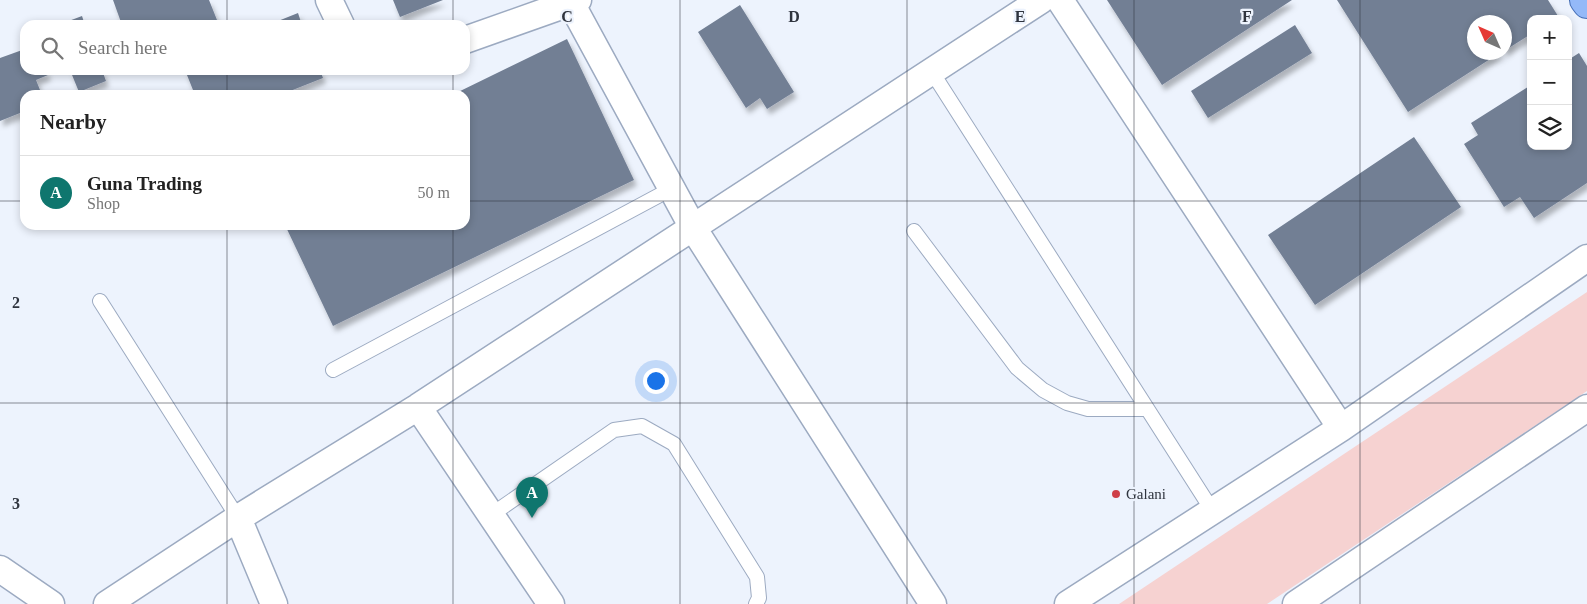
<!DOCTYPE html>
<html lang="en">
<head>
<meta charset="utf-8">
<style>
	body { margin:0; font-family:Georgia,serif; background:#f6f6f6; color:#222 }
	.controls { position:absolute; right:15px; top:15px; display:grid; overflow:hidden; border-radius:10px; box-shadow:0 2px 8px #0003 }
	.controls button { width:45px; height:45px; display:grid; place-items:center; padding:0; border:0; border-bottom:1px solid #e0e0e0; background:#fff; color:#222; font:25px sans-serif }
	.compass { position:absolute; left:1467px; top:15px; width:45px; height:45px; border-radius:50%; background:#fff; box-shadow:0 2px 8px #0003; rotate:315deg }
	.you { position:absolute; left:655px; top:380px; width:18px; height:18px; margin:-12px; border:4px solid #fff; border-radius:50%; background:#1a73e8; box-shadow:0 0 0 8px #1a73e833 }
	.badge { display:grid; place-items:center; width:32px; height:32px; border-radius:50%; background:#0f766e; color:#fff; font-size:16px; font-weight:700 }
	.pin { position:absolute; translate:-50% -41px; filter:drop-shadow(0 1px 2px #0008) }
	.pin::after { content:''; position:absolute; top:26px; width:18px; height:15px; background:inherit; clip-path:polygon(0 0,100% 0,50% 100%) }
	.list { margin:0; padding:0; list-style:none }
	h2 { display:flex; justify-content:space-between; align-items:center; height:65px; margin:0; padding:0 20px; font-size:21px }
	h2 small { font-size:16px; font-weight:400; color:#767676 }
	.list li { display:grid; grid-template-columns:32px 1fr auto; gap:15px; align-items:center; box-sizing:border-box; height:75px; padding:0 20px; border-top:1px solid #e0e0e0 }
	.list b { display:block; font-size:19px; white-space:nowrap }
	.list p { margin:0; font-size:16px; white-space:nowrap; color:#767676 }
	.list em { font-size:16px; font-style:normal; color:#767676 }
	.icon { flex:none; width:28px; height:28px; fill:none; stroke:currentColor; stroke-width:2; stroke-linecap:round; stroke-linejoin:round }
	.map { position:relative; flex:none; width:1587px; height:604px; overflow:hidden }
	.search { position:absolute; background:#fff; box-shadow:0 2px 8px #0003; left:20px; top:20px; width:450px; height:55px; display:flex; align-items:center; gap:12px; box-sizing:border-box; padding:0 18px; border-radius:15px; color:#767676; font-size:19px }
	.panel { position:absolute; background:#fff; box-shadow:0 2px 8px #0003; left:20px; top:90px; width:450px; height:140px; border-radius:15px }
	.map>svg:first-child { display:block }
</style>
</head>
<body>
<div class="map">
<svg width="1587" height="604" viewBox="0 0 1587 604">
	<defs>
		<filter id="shadow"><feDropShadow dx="3" dy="5.5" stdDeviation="2.5" flood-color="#0004"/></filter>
	</defs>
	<rect width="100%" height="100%" fill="#edf3fd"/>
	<!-- green -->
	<path fill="#f6d2d1" d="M1587 292V391L1267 604H1119Z"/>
	<!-- building -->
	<path fill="#727f94" filter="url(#shadow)" d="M113 0H209L219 25H122Z
		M393 0H443L400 17Z
		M1107 0H1292L1162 85Z
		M1337 0H1548L1558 16 1554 19H1531V34L1504 51V22H1474V52H1501L1408 112Z
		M740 5 794 92 767 109 760 98 746 108 698 32Z
		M298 13 302 25H268Z
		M82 16 85 25H58Z
		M1295 25 1312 53 1208 118 1191 91Z
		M567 39 634 180 333 326 285 225H465V95H452Z
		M25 49V70H46L48 75 36 80 42 95H25V111L0 121V58Z
		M1579 53 1587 66V183L1534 218 1520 197 1504 207 1464 144 1478 135 1471 123 1531 85V146H1568V60Z
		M70 70H102L106 81 79 92Z
		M185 70H320L323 78 280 95H195Z
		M1414 137 1461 207 1315 305 1268 235Z"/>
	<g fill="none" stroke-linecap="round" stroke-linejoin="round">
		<!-- service casing -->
		<g stroke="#9caac1" stroke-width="16">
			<path id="service" d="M932 72 1212 510
				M914 231 1017 368 1043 390 1067 403 1088 409H1147
				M100 301 238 518
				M333 370 671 189
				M491 515 614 430 642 426 674 444 757 577 759 598 756 604"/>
		</g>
		<!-- minor casing -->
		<g stroke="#9caac1" stroke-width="29">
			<path id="minor" d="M329 0 341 25
				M1060 0 1341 428
				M571 3 692 226 933 604
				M465 40 578 0
				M418 407 551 604
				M238 518 274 604
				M0 569 51 604
				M107 604 238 518 418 407 1041 0
				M1068 604 1341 428 1587 258
				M1296 604 1587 408"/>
		</g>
		<!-- primary casing -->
		<g stroke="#426cb4" stroke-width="30">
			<path id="primary" d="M1584 0 1587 4"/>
		</g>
		<!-- service -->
		<use href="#service" stroke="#fff" stroke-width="14"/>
		<!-- minor -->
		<use href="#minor" stroke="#fff" stroke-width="26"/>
		<!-- primary -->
		<use href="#primary" stroke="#94b9f8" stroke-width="28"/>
	</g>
	<!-- grid -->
	<path fill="none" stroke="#2f343e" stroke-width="1" stroke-opacity="0.55" d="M227 0V25M453 0V25M680 0V604M907 0V604M1134 0V604M1360 0V604M227 70V95M453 70V95M0 201H25M465 201H1587M227 225V604M453 225V604M0 403H1587"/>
	<!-- markers -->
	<circle fill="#ce3e48" stroke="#edf3fd" stroke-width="2" cx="1116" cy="494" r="5"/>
	<g text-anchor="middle" stroke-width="4.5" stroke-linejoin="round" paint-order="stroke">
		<!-- poi labels -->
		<g font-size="15" fill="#2f343e" stroke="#edf3fd" text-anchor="start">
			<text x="1126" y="499">Galani</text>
		</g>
	</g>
	<g font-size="16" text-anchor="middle" font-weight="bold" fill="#2f343e" stroke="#edf3fd" stroke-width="4.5" stroke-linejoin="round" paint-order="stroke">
		<text x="567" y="22">C</text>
		<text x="794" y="22">D</text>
		<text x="1020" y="22">E</text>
		<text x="1247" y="22">F</text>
		<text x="16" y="308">2</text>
		<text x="16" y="509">3</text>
	</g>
</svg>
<div class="controls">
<button>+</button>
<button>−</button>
<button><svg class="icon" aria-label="layers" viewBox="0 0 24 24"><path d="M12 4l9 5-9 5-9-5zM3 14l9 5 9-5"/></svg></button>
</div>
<svg class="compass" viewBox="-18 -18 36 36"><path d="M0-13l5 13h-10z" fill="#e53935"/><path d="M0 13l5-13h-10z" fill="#767676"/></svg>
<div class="you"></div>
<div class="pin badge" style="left:532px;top:518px">A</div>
<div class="search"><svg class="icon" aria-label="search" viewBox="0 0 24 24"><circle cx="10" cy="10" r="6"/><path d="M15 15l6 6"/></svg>Search here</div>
<section class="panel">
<h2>Nearby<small></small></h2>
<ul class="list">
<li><span class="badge">A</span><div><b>Guna Trading</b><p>Shop</p></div><em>50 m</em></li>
</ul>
</section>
</div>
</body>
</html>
